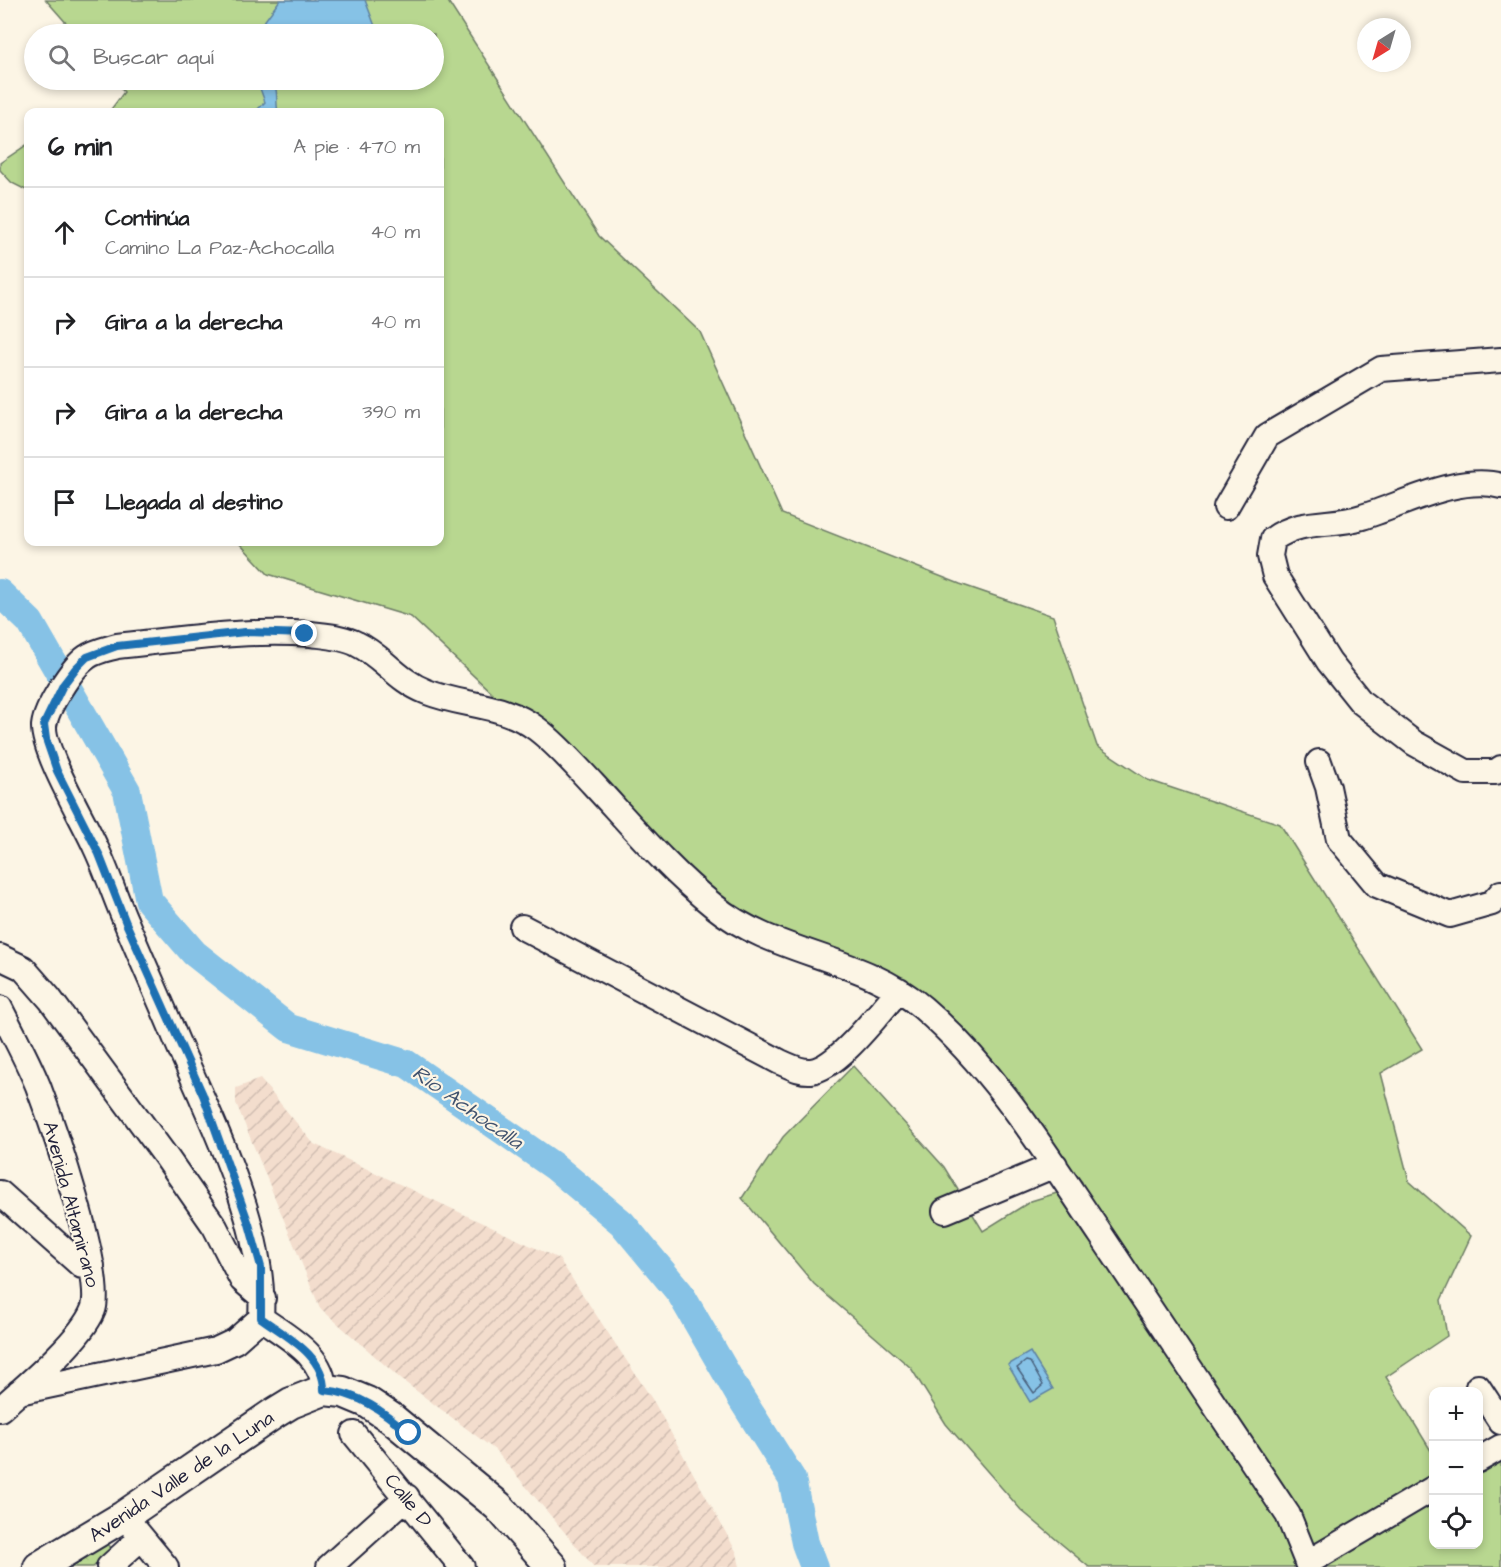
<!DOCTYPE html>
<html lang="es">
<head>
<meta charset="utf-8">
<style>
	body { margin:0; font-family:"Architects Daughter",sans-serif; background:#f6f6f6; color:#202124 }
	.controls { position:absolute; right:18px; bottom:18px; display:grid; overflow:hidden; border-radius:12px; box-shadow:0 3px 9px #0003 }
	.controls button { width:54px; height:54px; display:grid; place-items:center; padding:0; border:0; border-bottom:2px solid #e0e0e0; background:#fff; color:#202124; font:30px sans-serif }
	.compass { position:absolute; left:1357px; top:18px; width:54px; height:54px; border-radius:50%; background:#fff; box-shadow:0 3px 9px #0003; rotate:217deg }
	.stop { position:absolute; width:18px; height:18px; margin:-14px; border:4px solid #1f6fb2; border-radius:50%; background:#fff }
	.stop.end { background:#1f6fb2; border-color:#fff; box-shadow:0 2px 6px #0008 }
	.list { margin:0; padding:0; list-style:none }
	h2 { display:flex; justify-content:space-between; align-items:center; height:78px; margin:0; padding:0 24px; font-size:26px }
	h2 small { font-size:20px; font-weight:400; color:#757577 }
	.list li { display:grid; grid-template-columns:39px 1fr auto; gap:18px; align-items:center; box-sizing:border-box; height:90px; padding:0 24px; border-top:2px solid #e0e0e0 }
	.list b { display:block; font-size:22px; white-space:nowrap }
	.list p { margin:0; font-size:20px; white-space:nowrap; color:#757577 }
	.list em { font-size:20px; font-style:normal; color:#757577 }
	.icon { flex:none; width:33px; height:33px; fill:none; stroke:currentColor; stroke-width:2; stroke-linecap:round; stroke-linejoin:round }
	.map { position:relative; flex:none; width:1501px; height:1567px; overflow:hidden }
	.search { position:absolute; background:#fff; box-shadow:0 3px 9px #0003; left:24px; top:24px; width:420px; height:66px; display:flex; align-items:center; gap:15px; box-sizing:border-box; padding:0 21px; border-radius:33px; color:#757577; font-size:22px }
	.panel { position:absolute; background:#fff; box-shadow:0 3px 9px #0003; left:24px; top:108px; width:420px; height:438px; border-radius:12px }
	.map>svg:first-child { display:block }
</style>
</head>
<body>
<div class="map">
<svg width="1501" height="1567" viewBox="0 0 1501 1567">
	<defs>
		<pattern id="industrial-furrows" width="10" height="10" patternUnits="userSpaceOnUse" patternTransform="scale(1.5)"><rect width="10" height="10" fill="#f3ddcd"/><path d="M-1 1l2-2M0 10L10 0M9 11l2-2" fill="none" stroke="#d0bdb1"/></pattern>
		<pattern id="forest-crowns" width="20" height="18" patternUnits="userSpaceOnUse" patternTransform="scale(1.5)"><rect width="20" height="18" fill="#b8d790"/><path d="M2 6a3 3 0 1 1 6 0M12 15a3 3 0 1 1 6 0" fill="none" stroke="#9eb87d"/></pattern>
	</defs>
	<rect width="100%" height="100%" fill="#fcf5e5"/>
	<filter id="ink" filterUnits="userSpaceOnUse"><feTurbulence type="fractalNoise" baseFrequency=".0167" numOctaves="2"/><feDisplacementMap in="SourceGraphic" scale="12" xChannelSelector="R" yChannelSelector="G"/><feConvolveMatrix kernelMatrix="1 2 1 2 8 2 1 2 1" color-interpolation-filters="sRGB"/></filter>
	<g filter="url(#ink)">
		<!-- industrial -->
		<path fill="url(#industrial-furrows)" d="M260 1079 314 1144 559 1259 654 1402 737 1553 740 1567H594L495 1450 402 1380 320 1308 236 1103V1088Z"/>
		<!-- green -->
		<path fill="#b8d790" stroke="#6d7c66" stroke-width="1.5" d="M46 0H447L599 236 700 332 782 514 960 584 1053 616 1097 746 1148 780 1280 824 1422 1049 1381 1073 1409 1181 1471 1236 1441 1300 1447 1336 1386 1377 1433 1454 1434 1544H1478L1479 1471 1501 1454V1567H1089L1021 1510 946 1424 911 1368 814 1284 742 1198 783 1137 853 1066 944 1167 983 1231 1031 1201 1070 1189 1082 1182 987 1068 902 998 744 930 411 617 268 574 238 542H440V112H109L124 92 114 80H434V34H76Z
			M28 144V191L12 183 0 170V163Z"/>
		<!-- forest -->
		<path fill="url(#forest-crowns)" stroke="#6d7c66" stroke-width="1.5" d="M108 1543 112 1550 93 1567H71Z"/>
		<!-- water -->
		<path fill="#86c2e6" stroke="#5e82a2" stroke-width="1.5" d="M280 0H365L378 34H255Z
			M257 80C284 79 274 96 278 112H255L265 102Z
			M1030 1352 1053 1389 1030 1402 1008 1365Z"/>
		<g fill="none" stroke-linecap="round" stroke-linejoin="round">
			<!-- shore -->
			<path stroke="#4a627f" stroke-width="1.5" d="M1026 1361 1030 1362 1043 1385 1034 1393 1017 1368Z"/>
			<!-- river -->
			<path stroke="#86c2e6" stroke-width="28" d="M0 593 30 622 127 791 149 901 194 953 289 1028 407 1064 555 1167 622 1223 680 1293 739 1395 792 1479 805 1543 814 1567"/>
			<!-- minor casing -->
			<g stroke="#22223b" stroke-width="28">
				<path id="minor" d="M1501 486C1458 474 1403 505 1362 517 1330 527 1303 518 1273 539L1270 556 1275 576 1329 662 1361 702 1414 743 1466 772H1496L1501 768
					M1226 507 1267 436 1381 369 1501 360
					M1319 762 1328 787 1339 839 1377 885 1450 915 1492 903 1501 893
					M522 927 780 1062C790 1066 800 1072 811 1071 838 1068 880 1011 899 990
					M0 957 23 968 50 999 167 1158 215 1227 242 1280 263 1298
					M0 1008C13 1034 27 1059 38 1086 52 1123 106 1278 93 1310 81 1340 26 1386 0 1409
					M0 1193 82 1266H92
					M945 1211 1055 1165
					M261 1318C287 1337 324 1355 324 1390
					M1478 1387 1501 1422
					M19 1392 216 1350 235 1341 261 1318C267 1229 211 1120 176 1039 160 1000 142 961 126 922 115 897 107 871 95 846 83 819 43 752 44 726 46 708 72 667 87 657 95 651 107 649 117 646 182 639 246 629 311 634 326 636 344 637 357 644 383 656 396 680 427 692 465 707 503 703 537 729 558 745 575 765 593 784 632 826 669 870 714 906 774 955 863 956 923 1008 998 1073 1046 1154 1101 1235 1163 1328 1226 1422 1288 1515L1309 1567
					M354 1434 462 1567
					M1478 1460 1501 1447
					M124 1516 166 1567
					M1307 1563 1434 1488
					M109 1567 141 1538
					M329 1567 407 1497"/>
			</g>
			<!-- major casing -->
			<g stroke="#22223b" stroke-width="34">
				<path id="major" d="M39 1567 124 1516 273 1414 291 1403 324 1390 343 1392 367 1402 391 1418 498 1506 552 1567"/>
			</g>
			<!-- minor -->
			<use href="#minor" stroke="#fcf5e5" stroke-width="24"/>
			<!-- major -->
			<use href="#major" stroke="#fcf5e5" stroke-width="30"/>
		</g>
	</g>
	<g fill="none" stroke-linecap="round" stroke-linejoin="round" filter="url(#ink)">
		<!-- route -->
		<path stroke="#1f6fb2" stroke-width="8" d="M305 634 245 632 117 646 87 657 76 668 63 685 44 724 46 739 57 771 99 854 126 923 203 1095 249 1224 261 1267V1318C287 1337 324 1355 324 1390 359 1393 383 1411 409 1433"/>
	</g>
	<g text-anchor="middle" stroke-width="4.5" stroke-linejoin="round" paint-order="stroke">
		<!-- street labels -->
		<g font-size="20" fill="#22223b" stroke="#fcf5e5">
			<text transform="translate(72 1204) rotate(75)" y="7">Avenida Altamirano</text>
			<text transform="translate(181 1476) rotate(-34)" y="7">Avenida Valle de la Luna</text>
			<text transform="translate(409 1500) rotate(51)" y="7">Calle D</text>
		</g>
		<!-- water labels -->
		<g font-size="21" font-style="italic" fill="#40526e" stroke="#fcf5e5">
			<text transform="translate(468 1107) rotate(35)" y="7">Río Achocalla</text>
		</g>
	</g>
</svg>
<div class="controls">
<button>+</button>
<button>−</button>
<button><svg class="icon" aria-label="locate" viewBox="0 0 24 24"><circle cx="12" cy="12" r="6"/><path d="M12 2v4M12 18v4M2 12h4M18 12h4"/></svg></button>
</div>
<svg class="compass" viewBox="-18 -18 36 36"><path d="M0-13l5 13h-10z" fill="#e53935"/><path d="M0 13l5-13h-10z" fill="#757577"/></svg>
<div class="stop" style="left:409px;top:1433px"></div>
<div class="stop end" style="left:305px;top:634px"></div>
<div class="search"><svg class="icon" aria-label="search" viewBox="0 0 24 24"><circle cx="10" cy="10" r="6"/><path d="M15 15l6 6"/></svg>Buscar aquí</div>
<section class="panel">
<h2>6 min<small>A pie · 470 m</small></h2>
<ul class="list">
<li><svg class="icon" aria-label="ahead" viewBox="0 0 24 24"><path d="M12 20V5M6 11l6-6 6 6"/></svg><div><b>Continúa</b><p>Camino La Paz-Achocalla</p></div><em>40 m</em></li>
<li><svg class="icon" aria-label="right" viewBox="0 0 24 24"><path d="M7 20v-9h11M14 6l5 5-5 5"/></svg><div><b>Gira a la derecha</b></div><em>40 m</em></li>
<li><svg class="icon" aria-label="right" viewBox="0 0 24 24"><path d="M7 20v-9h11M14 6l5 5-5 5"/></svg><div><b>Gira a la derecha</b></div><em>390 m</em></li>
<li><svg class="icon" aria-label="arrive" viewBox="0 0 24 24"><path d="M6 21V4h12l-3 4 3 4H6"/></svg><div><b>Llegada al destino</b></div></li>
</ul>
</section>
</div>
</body>
</html>
